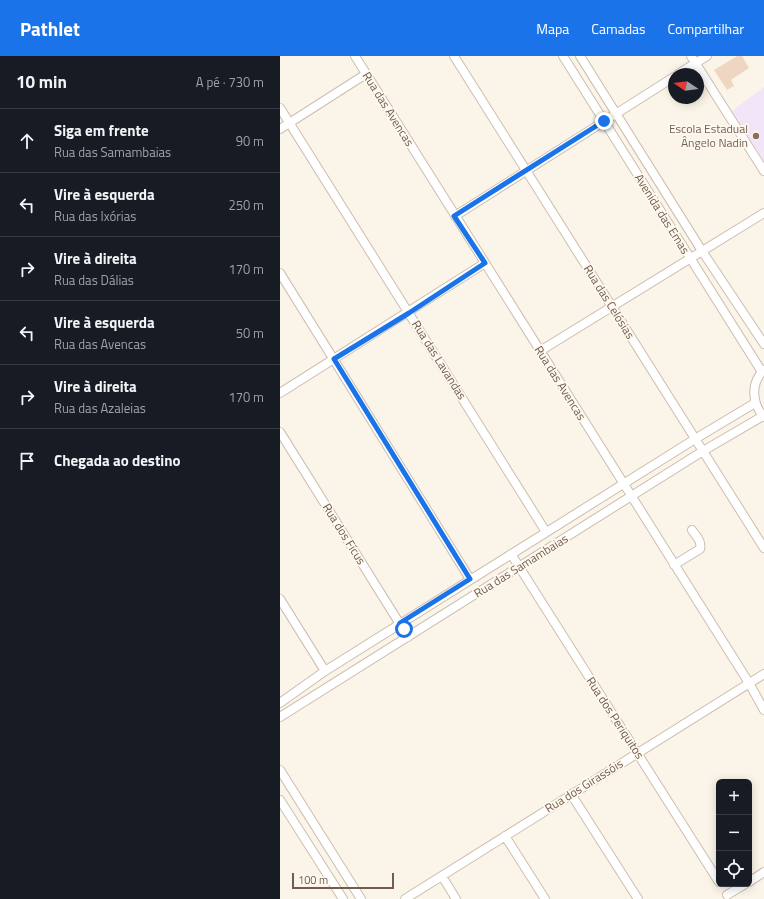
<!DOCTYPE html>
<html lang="pt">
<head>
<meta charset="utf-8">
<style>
	body { margin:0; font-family:"Titillium Web",sans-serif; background:#20242c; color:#f1f3f6 }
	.controls { position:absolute; right:12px; bottom:12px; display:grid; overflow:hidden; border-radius:6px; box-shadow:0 2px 10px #0003 }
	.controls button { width:36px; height:36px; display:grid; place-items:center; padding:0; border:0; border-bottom:1px solid #363941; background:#171b24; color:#f1f3f6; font:20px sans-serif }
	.compass { position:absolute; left:388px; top:12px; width:36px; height:36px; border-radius:50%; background:#171b24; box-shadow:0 2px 10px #0003; rotate:283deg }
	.scale { position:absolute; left:12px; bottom:10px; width:102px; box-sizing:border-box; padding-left:4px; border:2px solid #745d4e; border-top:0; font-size:11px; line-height:14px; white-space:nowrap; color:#745d4e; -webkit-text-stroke:3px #fef9ef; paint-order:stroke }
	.stop { position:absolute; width:12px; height:12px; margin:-9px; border:3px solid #1a73e8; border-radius:50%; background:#fff }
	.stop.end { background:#1a73e8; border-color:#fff; box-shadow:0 1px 4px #0008 }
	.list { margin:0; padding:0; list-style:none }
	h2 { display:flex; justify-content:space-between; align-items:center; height:52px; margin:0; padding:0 16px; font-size:17px }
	h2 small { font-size:13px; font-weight:400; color:#9ea1a6 }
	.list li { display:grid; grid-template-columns:26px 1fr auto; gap:12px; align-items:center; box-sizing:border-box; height:64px; padding:0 16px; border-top:1px solid #363941 }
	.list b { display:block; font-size:15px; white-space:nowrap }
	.list p { margin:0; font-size:13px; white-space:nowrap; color:#9ea1a6 }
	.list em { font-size:13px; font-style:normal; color:#9ea1a6 }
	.icon { flex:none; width:22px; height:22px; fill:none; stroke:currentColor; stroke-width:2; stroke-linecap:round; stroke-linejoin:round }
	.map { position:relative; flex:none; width:484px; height:843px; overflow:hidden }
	header { display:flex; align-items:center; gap:24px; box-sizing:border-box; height:56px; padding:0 20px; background:#1a73e8; color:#fff }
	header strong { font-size:19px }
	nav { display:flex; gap:22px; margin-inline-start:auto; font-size:14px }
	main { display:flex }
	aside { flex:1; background:#171b24 }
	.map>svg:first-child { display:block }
</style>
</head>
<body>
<header>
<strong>Pathlet</strong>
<nav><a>Mapa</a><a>Camadas</a><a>Compartilhar</a></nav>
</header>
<main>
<aside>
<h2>10 min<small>A pé · 730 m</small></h2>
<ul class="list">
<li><svg class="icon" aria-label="ahead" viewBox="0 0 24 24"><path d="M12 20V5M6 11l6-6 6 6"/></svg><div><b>Siga em frente</b><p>Rua das Samambaias</p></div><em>90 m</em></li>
<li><svg class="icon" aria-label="left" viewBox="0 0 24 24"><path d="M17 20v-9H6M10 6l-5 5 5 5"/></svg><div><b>Vire à esquerda</b><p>Rua das Ixórias</p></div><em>250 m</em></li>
<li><svg class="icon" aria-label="right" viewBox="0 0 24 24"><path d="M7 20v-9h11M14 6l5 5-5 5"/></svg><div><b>Vire à direita</b><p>Rua das Dálias</p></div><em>170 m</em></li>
<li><svg class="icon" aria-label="left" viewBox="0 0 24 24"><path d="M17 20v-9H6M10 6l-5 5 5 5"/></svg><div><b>Vire à esquerda</b><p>Rua das Avencas</p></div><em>50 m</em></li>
<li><svg class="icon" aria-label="right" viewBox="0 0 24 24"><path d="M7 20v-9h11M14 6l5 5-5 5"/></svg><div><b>Vire à direita</b><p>Rua das Azaleias</p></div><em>170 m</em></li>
<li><svg class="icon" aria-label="arrive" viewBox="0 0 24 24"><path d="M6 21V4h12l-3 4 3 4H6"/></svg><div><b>Chegada ao destino</b></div></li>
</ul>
</aside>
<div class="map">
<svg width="484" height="843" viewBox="0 0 484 843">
	<rect width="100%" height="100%" fill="#fbf5e9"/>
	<!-- education -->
	<path fill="#f2e5f7" d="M484 31V105L452 55Z"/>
	<!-- building -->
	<path fill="#eed6c3" d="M457 0H462L469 12 451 24 454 30 447 34 434 14Z"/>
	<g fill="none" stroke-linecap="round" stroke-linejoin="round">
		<!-- minor casing -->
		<g stroke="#ccbdaf" stroke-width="10">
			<path id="minor" d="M75 0 469 627 484 654
				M174 0 484 492
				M283 0 482 316
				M300 0 422 195 484 288
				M411 0 484 115
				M398 18 427 0
				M0 52 266 476
				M0 73 86 18
				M175 160 394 21
				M0 217 190 523
				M260 295 484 157
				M484 314C470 327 472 348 484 361
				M0 337 205 207
				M0 376 128 581
				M231 498 439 826
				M394 509 420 493C422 485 416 480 412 474
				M0 543 45 615
				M0 647 45 615 415 383 475 347
				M0 661 423 395 483 360
				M0 714 81 843
				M291 738 358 843
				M0 744 63 843
				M225 780 265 843
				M162 820 176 843
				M469 826 484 816
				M447 839 465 828
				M125 843 484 618"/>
		</g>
		<!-- minor -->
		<use href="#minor" stroke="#fff" stroke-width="8"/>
	</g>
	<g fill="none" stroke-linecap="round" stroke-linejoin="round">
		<!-- route -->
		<path stroke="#1a73e8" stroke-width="5" d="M124 573 120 567 190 523 54 303 129 257 205 207 174 160 324 65"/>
	</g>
	<!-- markers -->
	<circle fill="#8d6e63" stroke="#fef9ef" stroke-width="1.5" cx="476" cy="80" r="4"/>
	<g text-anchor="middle" stroke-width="3.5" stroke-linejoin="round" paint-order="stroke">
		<!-- street labels -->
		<g font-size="12" fill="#745d4e" stroke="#fef9ef">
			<text transform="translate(108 53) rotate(58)" y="4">Rua das Avencas</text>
			<text transform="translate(382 158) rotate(58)" y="4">Avenida das Emas</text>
			<text transform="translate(329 246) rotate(58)" y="4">Rua das Celósias</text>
			<text transform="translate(159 304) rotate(58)" y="4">Rua das Lavandas</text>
			<text transform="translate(280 327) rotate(58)" y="4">Rua das Avencas</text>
			<text transform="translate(64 478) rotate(58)" y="4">Rua dos Fícus</text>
			<text transform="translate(241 510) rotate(-32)" y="4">Rua das Samambaias</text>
			<text transform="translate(335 662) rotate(57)" y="4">Rua dos Periquitos</text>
			<text transform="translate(304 730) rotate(-32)" y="4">Rua dos Girassóis</text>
		</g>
		<!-- education labels -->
		<g font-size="12" fill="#785e54" stroke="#fef9ef" text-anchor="end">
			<text x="468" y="77">Escola Estadual<tspan x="468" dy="14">Ângelo Nadin</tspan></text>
		</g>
	</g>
</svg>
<div class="controls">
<button>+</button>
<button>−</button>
<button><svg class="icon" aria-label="locate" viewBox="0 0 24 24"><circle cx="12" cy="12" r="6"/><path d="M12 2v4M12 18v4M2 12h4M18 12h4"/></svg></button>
</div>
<svg class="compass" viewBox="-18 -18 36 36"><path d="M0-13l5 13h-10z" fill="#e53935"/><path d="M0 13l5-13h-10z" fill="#9ea1a6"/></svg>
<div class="scale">100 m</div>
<div class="stop" style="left:124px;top:573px"></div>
<div class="stop end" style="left:324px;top:65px"></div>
</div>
</main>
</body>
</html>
